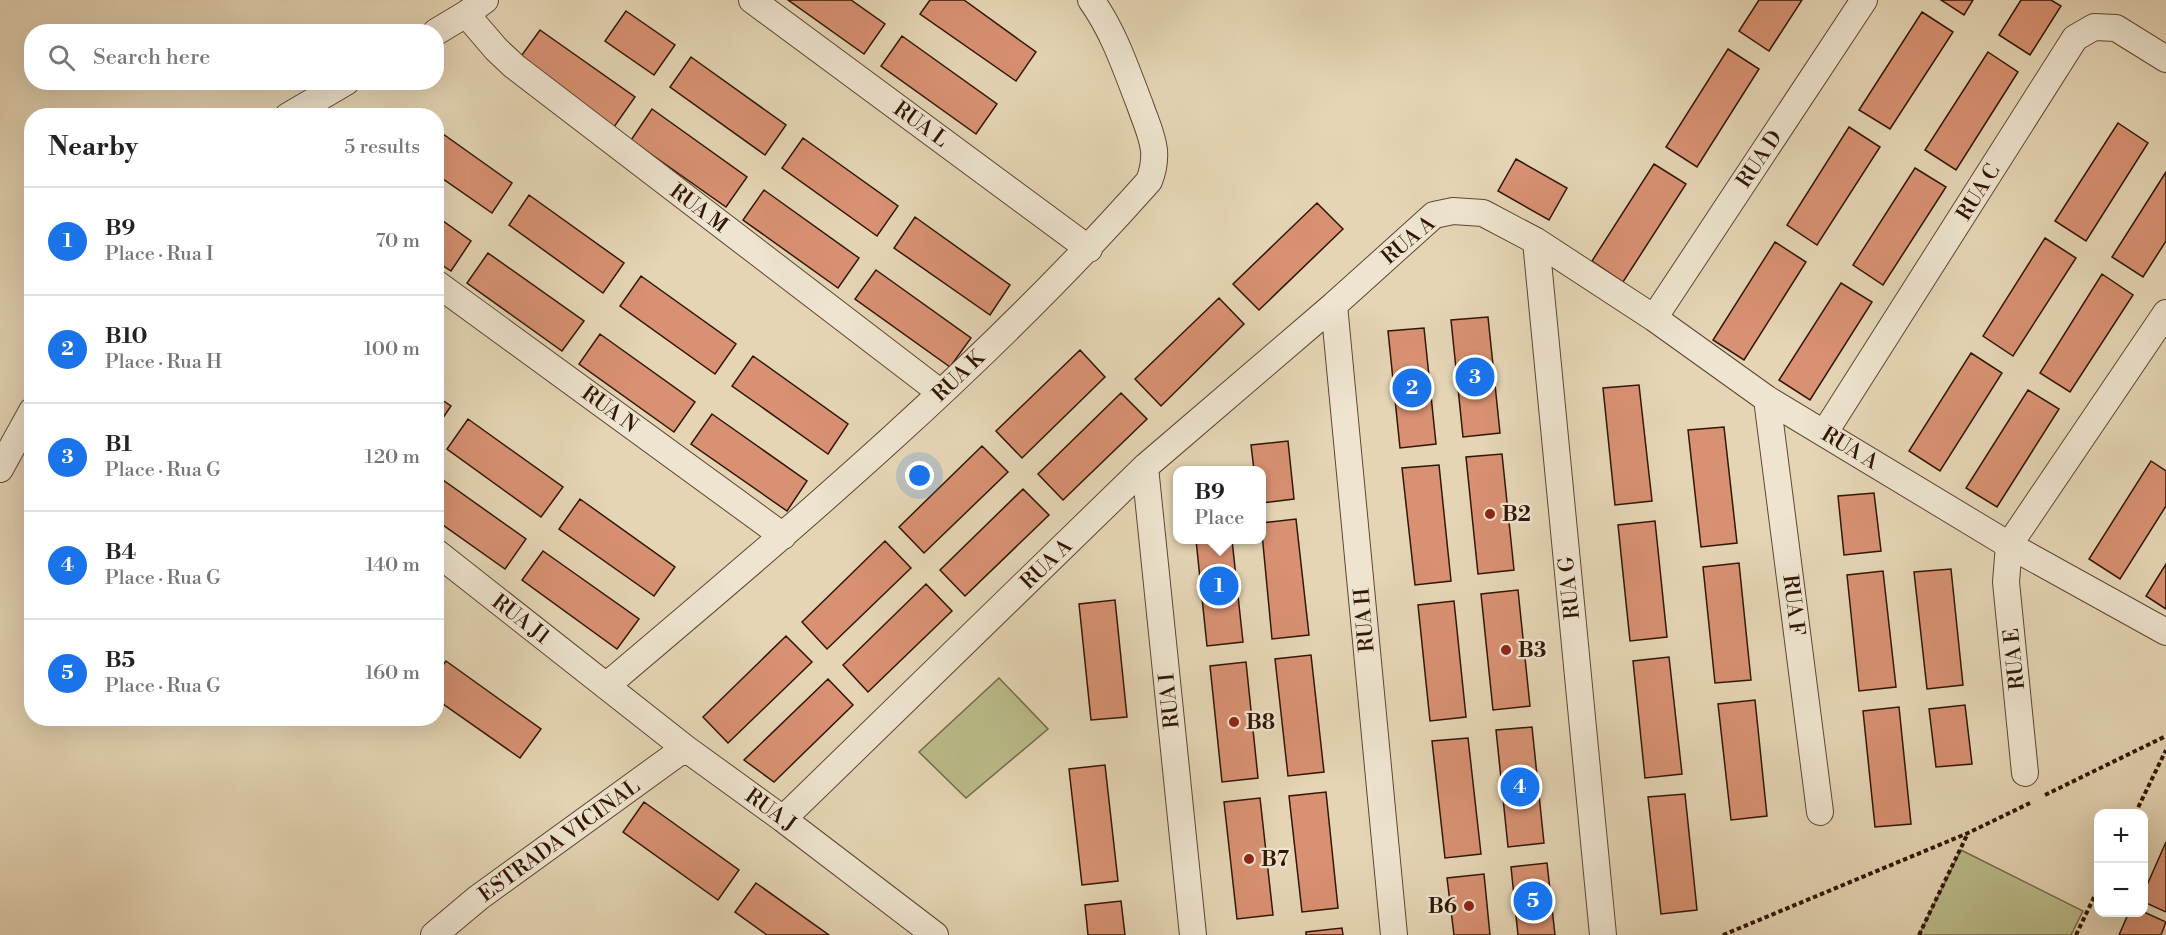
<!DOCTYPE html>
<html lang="en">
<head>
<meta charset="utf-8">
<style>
	body { margin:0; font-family:"Libre Bodoni",serif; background:#f6f6f6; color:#222 }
	.controls { position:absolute; right:18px; bottom:18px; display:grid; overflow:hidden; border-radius:12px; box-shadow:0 6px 24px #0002 }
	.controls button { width:54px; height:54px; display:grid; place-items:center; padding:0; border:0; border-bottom:2px solid #e0e0e0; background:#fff; color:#222; font:30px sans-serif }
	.you { position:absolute; left:920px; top:476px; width:21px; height:21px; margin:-15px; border:4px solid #fff; border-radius:50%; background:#1a73e8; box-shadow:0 0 0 9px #1a73e833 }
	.badge { display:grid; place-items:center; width:39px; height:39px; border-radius:50%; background:#1a73e8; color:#fff; font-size:20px; font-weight:700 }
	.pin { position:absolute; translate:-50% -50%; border:3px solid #fff; box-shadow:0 2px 6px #0006 }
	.popup { position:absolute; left:1173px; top:466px; width:93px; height:78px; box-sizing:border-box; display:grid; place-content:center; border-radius:12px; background:#fff; filter:drop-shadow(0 2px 4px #0005); font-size:20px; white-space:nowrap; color:#767676 }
	.popup b { font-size:22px; color:#222 }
	.popup::after { content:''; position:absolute; left:50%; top:100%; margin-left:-12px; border:12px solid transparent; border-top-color:#fff }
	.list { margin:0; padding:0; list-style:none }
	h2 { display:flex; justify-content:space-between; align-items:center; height:78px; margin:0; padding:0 24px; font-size:26px }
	h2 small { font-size:20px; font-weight:400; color:#767676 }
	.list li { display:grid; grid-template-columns:39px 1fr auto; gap:18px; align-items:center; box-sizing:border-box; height:108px; padding:0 24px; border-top:2px solid #e0e0e0 }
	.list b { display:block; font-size:22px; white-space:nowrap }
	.list p { margin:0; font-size:20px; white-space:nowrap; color:#767676 }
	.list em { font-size:20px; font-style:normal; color:#767676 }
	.icon { flex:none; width:33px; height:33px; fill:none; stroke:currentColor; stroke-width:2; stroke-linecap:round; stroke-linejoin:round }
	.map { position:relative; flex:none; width:2166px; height:935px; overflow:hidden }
	.search { position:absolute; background:#fff; box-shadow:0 6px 24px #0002; left:24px; top:24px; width:420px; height:66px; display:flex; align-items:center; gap:15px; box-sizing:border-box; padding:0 21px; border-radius:24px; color:#767676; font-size:22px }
	.panel { position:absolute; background:#fff; box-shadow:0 6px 24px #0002; left:24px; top:108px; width:420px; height:618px; border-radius:24px }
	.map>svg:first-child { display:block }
</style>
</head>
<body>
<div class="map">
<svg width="2166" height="935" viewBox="0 0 2166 935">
	<rect width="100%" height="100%" fill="#e5d5b5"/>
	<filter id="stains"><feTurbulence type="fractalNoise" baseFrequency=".00333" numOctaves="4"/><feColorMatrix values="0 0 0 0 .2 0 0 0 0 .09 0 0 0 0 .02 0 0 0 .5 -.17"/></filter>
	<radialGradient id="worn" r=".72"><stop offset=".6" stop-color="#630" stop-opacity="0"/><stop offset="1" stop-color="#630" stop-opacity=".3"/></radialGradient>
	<!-- green -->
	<path fill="#babc8a" stroke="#766948" stroke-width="1.5" d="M999 678 1048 729 966 798 919 752Z
		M1961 850 2083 911 2071 935H1919Z"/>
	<!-- building -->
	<path fill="#d89172" stroke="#321605" stroke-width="1.5" d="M788 0H851L885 24 864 54Z
		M930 0H964L1036 52 1016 81 920 14Z
		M1759 0H1802L1769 51 1739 31Z
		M1941 0H1973L1964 15Z
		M2021 0H2051L2061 6 2030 55 1999 35Z
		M626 11 675 45 654 75 605 41Z
		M1922 12 1953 32 1890 129 1859 110Z
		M540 30 635 97 614 127 519 59Z
		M902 36 997 104 976 134 881 66Z
		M1728 49 1759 69 1697 167 1666 147Z
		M1988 52 2018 72 1956 170 1925 150Z
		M691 57 786 125 765 155 670 87Z
		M652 109 747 177 726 207 631 140Z
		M2118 123 2148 143 2086 241 2055 221Z
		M1849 127 1880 147 1817 245 1787 225Z
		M436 129 512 183 492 213 436 174Z
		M803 138 898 206 877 236 782 168Z
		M1516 159 1567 188 1549 220 1498 191Z
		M1654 164 1686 184 1623 282 1592 261Z
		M1915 168 1946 187 1883 285 1853 265Z
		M2166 172V241L2143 277 2112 257Z
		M764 190 859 258 838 288 743 220Z
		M529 195 624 263 603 293 509 225Z
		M1317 203 1343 229 1259 310 1233 284Z
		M436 216 471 241 451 271 436 261Z
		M915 217 1010 285 990 315 894 248Z
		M2045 238 2076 258 2013 356 1983 336Z
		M1775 242 1806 262 1744 360 1713 340Z
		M488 253 584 321 562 351 467 283Z
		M876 270 971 338 950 367 855 299Z
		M2102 274 2133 295 2070 392 2040 373Z
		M641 276 736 344 715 374 620 306Z
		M1841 283 1872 302 1810 400 1779 380Z
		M1219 298 1244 324 1161 406 1135 379Z
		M1488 317 1500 433 1463 437 1451 320Z
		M1424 328 1436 444 1400 448 1388 331Z
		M600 334 695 402 674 432 579 364Z
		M1080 350 1105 377 1022 458 996 431Z
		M1971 353 2002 373 1940 471 1909 451Z
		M753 356 848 424 828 454 732 386Z
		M1639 385 1652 501 1615 505 1603 388Z
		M2028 390 2059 409 1997 507 1966 488Z
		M1121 393 1147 419 1063 500 1038 474Z
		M436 396 451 406 436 428Z
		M712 414 807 481 787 511 691 444Z
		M468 419 563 487 541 517 447 449Z
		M1724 427 1737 543 1701 547 1688 430Z
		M1288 441 1294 499 1261 503V470H1254L1251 445Z
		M982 446 1008 472 924 553 899 527Z
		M1502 454 1514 570 1478 574 1466 457Z
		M2151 461 2166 471V506L2120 579 2089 559Z
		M1439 465 1451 581 1415 585 1402 468Z
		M436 475 526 539 505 569 436 520Z
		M1023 489 1049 515 965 596 940 570Z
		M1874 493 1881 551 1844 555 1838 496Z
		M580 499 675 567 654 596 559 529Z
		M1296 519 1309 635 1272 639 1261 523Z
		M1655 521 1667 637 1630 641 1618 525Z
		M1196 540H1232L1243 642 1207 646Z
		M885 541 911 568 827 649 802 622Z
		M543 551 639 619 617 649 522 580Z
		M1739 563 1751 680 1715 683 1703 567Z
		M2166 564V609L2146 596Z
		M1951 569 1963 685 1927 689 1914 572Z
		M1883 571 1896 687 1859 691 1847 575Z
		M926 584 952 611 868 692 843 665Z
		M1518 590 1530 706 1493 710 1481 594Z
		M1115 600 1127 717 1091 720 1079 604Z
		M1454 601 1466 717 1430 721 1418 605Z
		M786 636 812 662 728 743 703 717Z
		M1311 655 1324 772 1288 776 1275 659Z
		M1669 657 1682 774 1645 778 1633 661Z
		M446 661 541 729 520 758 436 699V675Z
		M1246 662 1258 778 1222 782 1210 666Z
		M828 679 853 705 774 782 744 760Z
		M1755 700 1767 816 1731 820 1718 704Z
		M1965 705 1972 764 1936 767 1929 709Z
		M1899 707 1911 824 1875 827 1863 711Z
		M1532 727 1544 843 1508 847 1496 730Z
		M1468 738 1481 854 1445 858 1432 741Z
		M1105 765 1118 881 1082 885 1069 769Z
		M1326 792 1338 908 1302 912 1289 796Z
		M1685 794 1697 910 1661 914 1648 797Z
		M1260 798 1273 915 1237 919 1224 802Z
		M644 802 739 870 718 900 623 832Z
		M2166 842V912L2144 902V892Z
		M1547 863 1555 935H1518L1511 867Z
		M1484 874 1490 935H1454L1447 878Z
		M756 883 829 935H767L735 912Z
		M1121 901 1125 935H1088L1085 905Z
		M2129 912H2144L2166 922 2161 935H2119Z
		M1342 928 1343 935H1306V932Z"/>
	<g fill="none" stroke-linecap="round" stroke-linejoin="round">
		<!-- minor casing -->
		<g stroke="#5f4631" stroke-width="28">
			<path id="minor" d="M752 0 1089 249
				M466 14 496 49 514 66 941 393
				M436 32 466 14 485 0
				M288 116 346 82
				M1536 241 1603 935
				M436 283 783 536
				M1334 305 1394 935
				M1654 318 1864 0
				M1767 399 1820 812
				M1825 432 2075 38 2094 27 2116 28 2166 59
				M1145 467 1193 935
				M0 469 32 411
				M436 552 685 748 783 819 935 935
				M606 686C795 526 985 366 1149 181 1153 171 1155 162 1154 150 1152 134 1145 120 1140 105 1126 69 1114 32 1091 0
				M2025 773 2006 582 2009 545 2166 313
				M783 819 1145 467 1334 305 1434 215 1453 211 1483 213 1536 241 1654 318 1767 399 2009 545 2166 632
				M434 935 478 898 685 748"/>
		</g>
		<!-- path -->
		<path stroke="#321605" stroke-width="4" stroke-dasharray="4.5 3" stroke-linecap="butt" d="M2045 795 2166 736
			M2135 814 2166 750
			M1723 935 1968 833 2030 803
			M1919 935 1968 833
			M2076 935 2098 889"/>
		<!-- minor -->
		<use href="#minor" stroke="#eee4cf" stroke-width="26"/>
	</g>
	<!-- markers -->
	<g fill="#8f2418" stroke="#eee4cf" stroke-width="2">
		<circle cx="1490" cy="514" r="6"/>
		<circle cx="1506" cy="650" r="6"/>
		<circle cx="1234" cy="722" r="6"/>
		<circle cx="1249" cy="859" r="6"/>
		<circle cx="1469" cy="906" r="6"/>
	</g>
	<g text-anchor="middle" stroke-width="4.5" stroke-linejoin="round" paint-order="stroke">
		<!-- street labels -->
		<g font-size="21" fill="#321605" stroke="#eee4cf">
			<text transform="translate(921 124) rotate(36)" y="7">RUA L</text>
			<text transform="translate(1759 159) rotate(-56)" y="7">RUA D</text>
			<text transform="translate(1978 192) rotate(-58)" y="7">RUA C</text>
			<text transform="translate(699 208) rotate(37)" y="7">RUA M</text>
			<text transform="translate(1408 240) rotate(-40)" y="7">RUA A</text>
			<text transform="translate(958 376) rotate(-44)" y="7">RUA K</text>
			<text transform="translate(610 409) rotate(36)" y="7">RUA N</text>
			<text transform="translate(1850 448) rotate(31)" y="7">RUA A</text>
			<text transform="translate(1046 564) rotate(-44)" y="7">RUA A</text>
			<text transform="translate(1569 588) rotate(-96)" y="7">RUA G</text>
			<text transform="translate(1794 605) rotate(83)" y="7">RUA F</text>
			<text transform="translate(521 619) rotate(38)" y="7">RUA J1</text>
			<text transform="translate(1364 620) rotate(-95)" y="7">RUA H</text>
			<text transform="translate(2014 659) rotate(-96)" y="7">RUA E</text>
			<text transform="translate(1169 701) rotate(-96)" y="7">RUA I</text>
			<text transform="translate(771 810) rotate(36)" y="7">RUA J</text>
			<text transform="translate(559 840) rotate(-36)" y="7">ESTRADA VICINAL</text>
		</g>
		<!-- poi labels -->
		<g font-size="21" font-weight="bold" fill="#321605" stroke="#eee4cf" text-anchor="start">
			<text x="1502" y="521">B2</text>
			<text x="1518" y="657">B3</text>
			<text x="1246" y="729">B8</text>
			<text x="1261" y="866">B7</text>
			<text x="1457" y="913" text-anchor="end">B6</text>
		</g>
	</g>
	<rect width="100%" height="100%" filter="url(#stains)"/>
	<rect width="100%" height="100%" fill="url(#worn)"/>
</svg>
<div class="controls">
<button>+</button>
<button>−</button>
</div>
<div class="you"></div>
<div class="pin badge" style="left:1219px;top:586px">1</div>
<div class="popup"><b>B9</b>Place</div>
<div class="pin badge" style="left:1412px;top:388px">2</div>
<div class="pin badge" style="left:1475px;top:377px">3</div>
<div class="pin badge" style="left:1520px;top:787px">4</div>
<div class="pin badge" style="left:1533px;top:901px">5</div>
<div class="search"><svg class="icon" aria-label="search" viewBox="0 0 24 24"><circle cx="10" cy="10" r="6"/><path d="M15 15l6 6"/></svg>Search here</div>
<section class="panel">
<h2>Nearby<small>5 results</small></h2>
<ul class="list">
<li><span class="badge">1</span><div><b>B9</b><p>Place · Rua I</p></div><em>70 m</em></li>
<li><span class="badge">2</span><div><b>B10</b><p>Place · Rua H</p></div><em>100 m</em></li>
<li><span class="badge">3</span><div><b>B1</b><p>Place · Rua G</p></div><em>120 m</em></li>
<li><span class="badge">4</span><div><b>B4</b><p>Place · Rua G</p></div><em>140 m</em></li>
<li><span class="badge">5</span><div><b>B5</b><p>Place · Rua G</p></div><em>160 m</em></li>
</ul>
</section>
</div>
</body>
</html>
